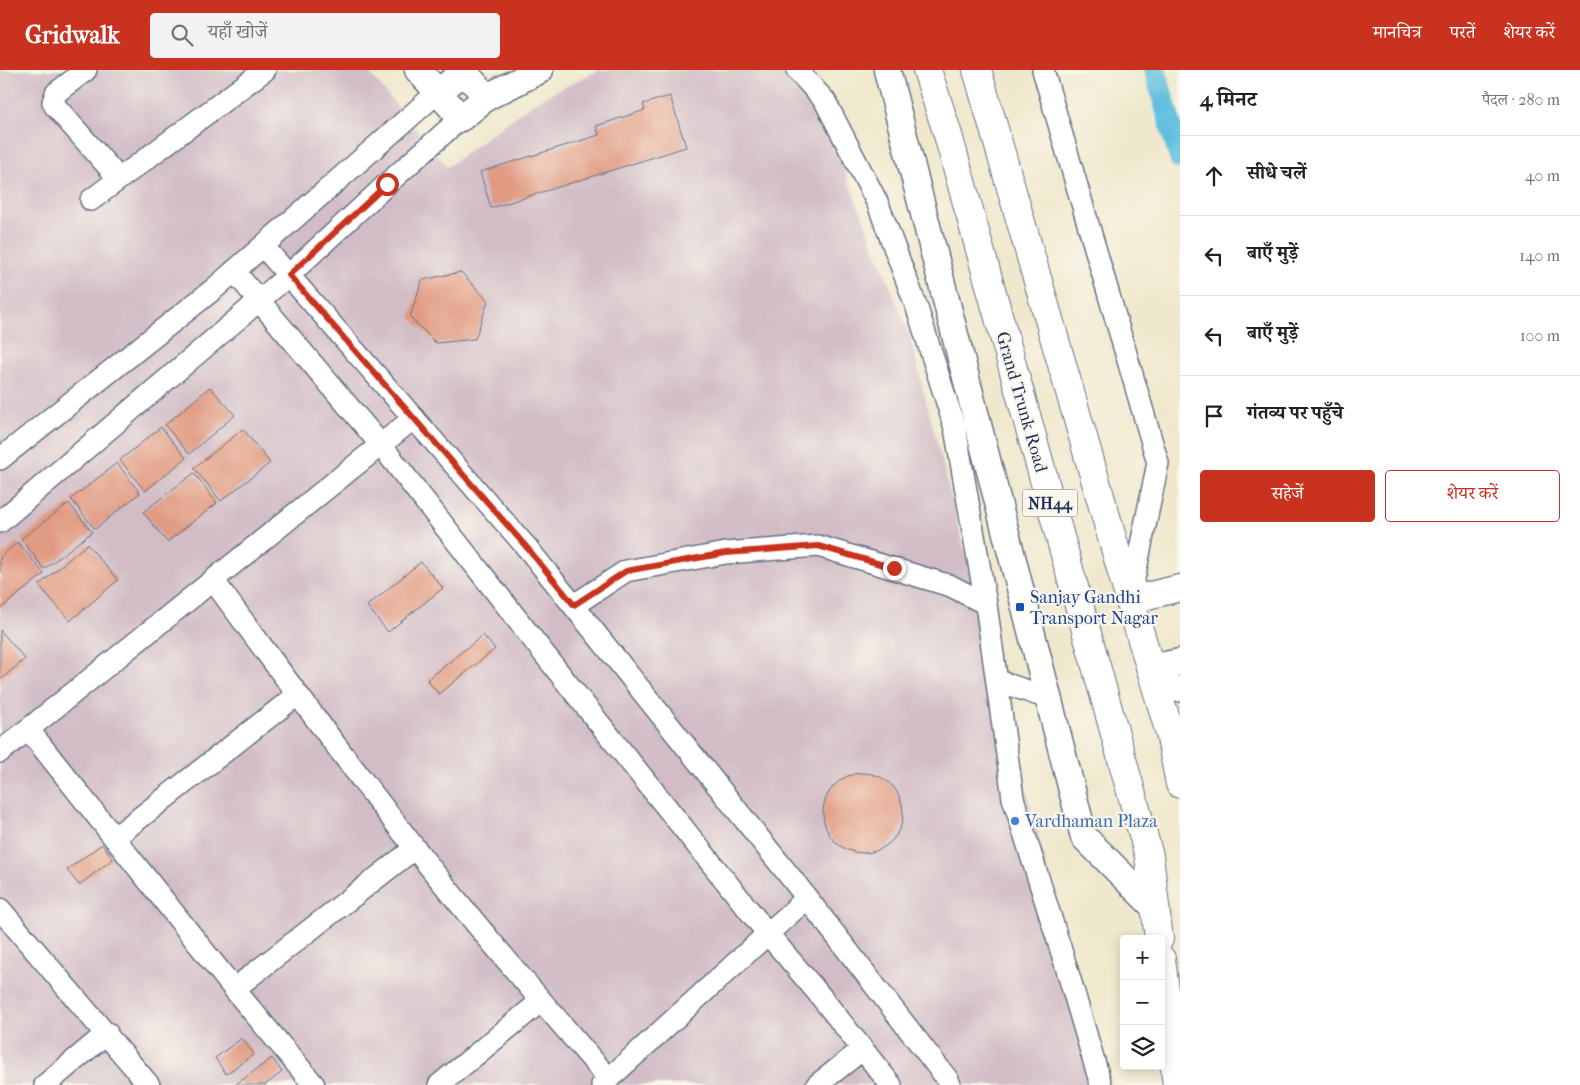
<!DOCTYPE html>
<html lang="hi">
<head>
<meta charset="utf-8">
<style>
	body { margin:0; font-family:"IM FELL French Canon","Noto Serif Devanagari",serif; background:#f2f2f2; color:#202124 }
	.controls { position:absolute; right:15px; bottom:15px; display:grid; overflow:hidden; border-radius:5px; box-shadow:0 2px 12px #0003 }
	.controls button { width:45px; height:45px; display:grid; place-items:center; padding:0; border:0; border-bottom:1px solid #e0e0e0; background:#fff; color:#202124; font:25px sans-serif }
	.stop { position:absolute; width:15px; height:15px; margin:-11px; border:4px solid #c8321e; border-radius:50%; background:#fff }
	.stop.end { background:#c8321e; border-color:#fff; box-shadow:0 1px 5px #0008 }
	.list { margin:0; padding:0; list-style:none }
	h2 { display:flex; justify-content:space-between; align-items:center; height:65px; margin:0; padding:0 20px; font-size:21px }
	h2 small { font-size:16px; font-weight:400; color:#757577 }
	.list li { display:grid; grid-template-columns:32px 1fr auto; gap:15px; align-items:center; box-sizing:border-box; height:80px; padding:0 20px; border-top:1px solid #e0e0e0 }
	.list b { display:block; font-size:19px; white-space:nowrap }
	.list em { font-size:16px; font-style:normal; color:#757577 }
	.actions { display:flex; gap:10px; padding:15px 20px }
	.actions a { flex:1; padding:11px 0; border:1px solid #c8321e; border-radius:5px; text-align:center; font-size:18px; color:#c8321e }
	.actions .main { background:#c8321e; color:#fff }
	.icon { flex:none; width:28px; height:28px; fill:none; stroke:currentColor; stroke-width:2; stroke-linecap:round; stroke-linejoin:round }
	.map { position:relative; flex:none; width:1180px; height:1015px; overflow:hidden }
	header { display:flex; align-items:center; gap:30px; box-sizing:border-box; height:70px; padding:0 25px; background:#c8321e; color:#fff }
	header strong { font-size:24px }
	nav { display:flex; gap:28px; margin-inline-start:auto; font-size:18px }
	.search { width:350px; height:45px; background:#f2f2f2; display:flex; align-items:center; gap:12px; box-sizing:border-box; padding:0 18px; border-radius:5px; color:#757577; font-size:19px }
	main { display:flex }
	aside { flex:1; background:#fff }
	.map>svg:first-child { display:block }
</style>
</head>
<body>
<header>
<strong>Gridwalk</strong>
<div class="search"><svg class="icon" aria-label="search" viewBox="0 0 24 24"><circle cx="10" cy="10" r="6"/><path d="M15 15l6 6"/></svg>यहाँ खोजें</div>
<nav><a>मानचित्र</a><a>परतें</a><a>शेयर करें</a></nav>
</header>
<main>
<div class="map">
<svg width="1180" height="1015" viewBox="0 0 1180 1015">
	<rect width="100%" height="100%" fill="#fbf7ec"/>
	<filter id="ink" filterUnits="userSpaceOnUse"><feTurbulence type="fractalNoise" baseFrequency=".02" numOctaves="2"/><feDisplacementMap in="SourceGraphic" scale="10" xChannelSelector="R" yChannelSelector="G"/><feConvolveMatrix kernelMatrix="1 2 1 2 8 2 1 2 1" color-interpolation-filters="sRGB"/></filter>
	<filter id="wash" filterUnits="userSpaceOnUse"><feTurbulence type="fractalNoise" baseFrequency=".0096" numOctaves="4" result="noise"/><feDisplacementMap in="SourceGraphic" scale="20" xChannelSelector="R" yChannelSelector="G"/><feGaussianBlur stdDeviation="1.12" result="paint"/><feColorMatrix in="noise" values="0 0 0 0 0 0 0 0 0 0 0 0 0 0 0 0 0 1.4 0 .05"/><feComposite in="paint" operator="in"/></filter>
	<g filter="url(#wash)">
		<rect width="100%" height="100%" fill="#efe8cc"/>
		<!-- industrial -->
		<path fill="#d2bdc6" d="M0 0H367L447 97 536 31 599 0H784L814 24 909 264 1096 989 1097 1015H0Z"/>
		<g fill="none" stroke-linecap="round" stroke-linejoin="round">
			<!-- canal -->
			<path stroke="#61bfdf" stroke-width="22" d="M1155 0 1180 88"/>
		</g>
		<g id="blocks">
			<!-- building -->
			<path fill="#e19b83" d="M670 26 686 77 491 138 480 102 599 65 596 56 645 40 643 34Z
				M461 202 488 231 475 269 436 273 410 247 422 210Z
				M210 317 235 345 189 384 165 355Z
				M161 357 186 388 145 421 120 390Z
				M243 359 270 393 221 431 194 398Z
				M117 393 140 423 95 459 71 429Z
				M194 403 217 433 167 472 143 442Z
				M69 433 92 462 44 499 21 469Z
				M18 472 44 504 0 539V487Z
				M87 474 118 510 70 551 39 515Z
				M421 492 443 518 388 562 367 536Z
				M0 560 25 589 0 610Z
				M483 565 495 579 439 624 427 610Z
				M823 743a40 40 0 1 1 80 0a40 40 0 1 1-80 0Z
				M102 774 113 789 79 815 67 800Z
				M242 968 254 984 226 1004 215 988Z
				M272 988 282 1002 265 1015H235Z"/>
		</g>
	</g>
	<g filter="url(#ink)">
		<use href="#blocks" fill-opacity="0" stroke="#657084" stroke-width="1"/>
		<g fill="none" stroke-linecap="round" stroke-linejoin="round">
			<!-- minor casing -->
			<g stroke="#657084" stroke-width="24">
				<path id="minor" d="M86 0 56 23 53 32 55 36 119 109
					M797 0 825 31 878 134 917 238 955 358 986 534 1013 728 1066 896 1101 1015
					M1043 0 1158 393 1130 528
					M91 130 265 0
					M263 176 529 480 796 814 948 1010 950 1015
					M234 201 381 375 567 613 768 864 818 923 891 1015
					M0 389 215 218 438 22
					M0 452 289 205 387 114 461 48
					M213 510C279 600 345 689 414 777 476 856 543 933 609 1009
					M574 535 626 501 726 483 818 476 951 516 986 534
					M1150 598 1180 621
					M998 611 1048 628
					M28 659 234 919 314 1015
					M0 682 414 348
					M114 768 297 625
					M0 839 149 1015
					M234 919 415 778
					M45 1015 107 963
					M439 1015 541 931
					M602 1015 807 828
					M817 1015 863 979"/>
			</g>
			<!-- major casing -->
			<g stroke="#657084" stroke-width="29">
				<path id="major" d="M418 0 461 48 487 27 540 0
					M887 0 1084 767 1155 838
					M438 22 464 2 487 27
					M1130 530 1180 518
					M1150 598 1180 592"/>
			</g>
			<!-- highway casing -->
			<g stroke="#657084" stroke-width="30">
				<path id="highway" d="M927 0 948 65 1149 786 1159 869
					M977 0 1130 530 1170 663 1180 714
					M1161 889 1177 1015"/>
			</g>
			<!-- minor -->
			<use href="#minor" stroke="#fff" stroke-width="21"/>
			<!-- major -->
			<use href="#major" stroke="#fff" stroke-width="26"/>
			<!-- highway -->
			<use href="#highway" stroke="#fff" stroke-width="28"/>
		</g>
	</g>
	<g fill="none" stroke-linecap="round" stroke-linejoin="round" filter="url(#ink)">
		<!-- route -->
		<path stroke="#c8321e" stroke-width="6" d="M387 114 289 205 529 480 574 535 626 501 726 483 818 476 894 498"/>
	</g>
	<!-- markers -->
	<rect fill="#1a4fb4" stroke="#fbf7ec" stroke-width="2" x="1015" y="532" width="10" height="10" rx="2.5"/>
	<circle fill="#3f7fe0" stroke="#fbf7ec" stroke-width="2" cx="1015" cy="751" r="5"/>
	<g text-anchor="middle" stroke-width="4.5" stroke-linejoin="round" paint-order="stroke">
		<!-- shield labels -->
		<rect fill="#fbf7ec" stroke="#5e6b89" stroke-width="1" x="1022.5" y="419.5" width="55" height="27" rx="4"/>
		<g font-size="16" font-weight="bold" fill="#1b2f5e">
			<text x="1050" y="439">NH44</text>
		</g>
		<!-- street labels -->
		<g font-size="18" fill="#1b2f5e" stroke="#fbf7ec">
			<text transform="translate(1022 332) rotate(74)" y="6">Grand Trunk Road</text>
		</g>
		<!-- transit labels -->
		<g font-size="18" fill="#164399" stroke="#fbf7ec" text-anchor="start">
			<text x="1030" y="533">Sanjay Gandhi<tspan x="1030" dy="21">Transport Nagar</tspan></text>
		</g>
		<!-- shop labels -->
		<g font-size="18" fill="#366cbe" stroke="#fbf7ec" text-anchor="start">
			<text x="1025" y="757">Vardhaman Plaza</text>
		</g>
	</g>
</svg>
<div class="controls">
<button>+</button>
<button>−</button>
<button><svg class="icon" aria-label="layers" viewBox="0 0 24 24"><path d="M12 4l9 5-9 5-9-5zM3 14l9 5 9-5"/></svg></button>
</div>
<div class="stop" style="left:387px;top:114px"></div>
<div class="stop end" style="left:894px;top:498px"></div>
</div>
<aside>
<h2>4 मिनट<small>पैदल · 280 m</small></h2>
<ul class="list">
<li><svg class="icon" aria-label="ahead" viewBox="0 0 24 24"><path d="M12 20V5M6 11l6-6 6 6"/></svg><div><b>सीधे चलें</b></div><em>40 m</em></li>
<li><svg class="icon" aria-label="left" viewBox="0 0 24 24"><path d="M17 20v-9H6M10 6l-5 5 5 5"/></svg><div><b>बाएँ मुड़ें</b></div><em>140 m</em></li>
<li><svg class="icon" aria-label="left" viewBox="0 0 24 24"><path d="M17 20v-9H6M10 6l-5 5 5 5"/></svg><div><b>बाएँ मुड़ें</b></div><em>100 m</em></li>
<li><svg class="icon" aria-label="arrive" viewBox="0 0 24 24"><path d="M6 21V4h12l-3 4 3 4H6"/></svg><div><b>गंतव्य पर पहुँचे</b></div></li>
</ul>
<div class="actions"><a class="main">सहेजें</a><a>शेयर करें</a></div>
</aside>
</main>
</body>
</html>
